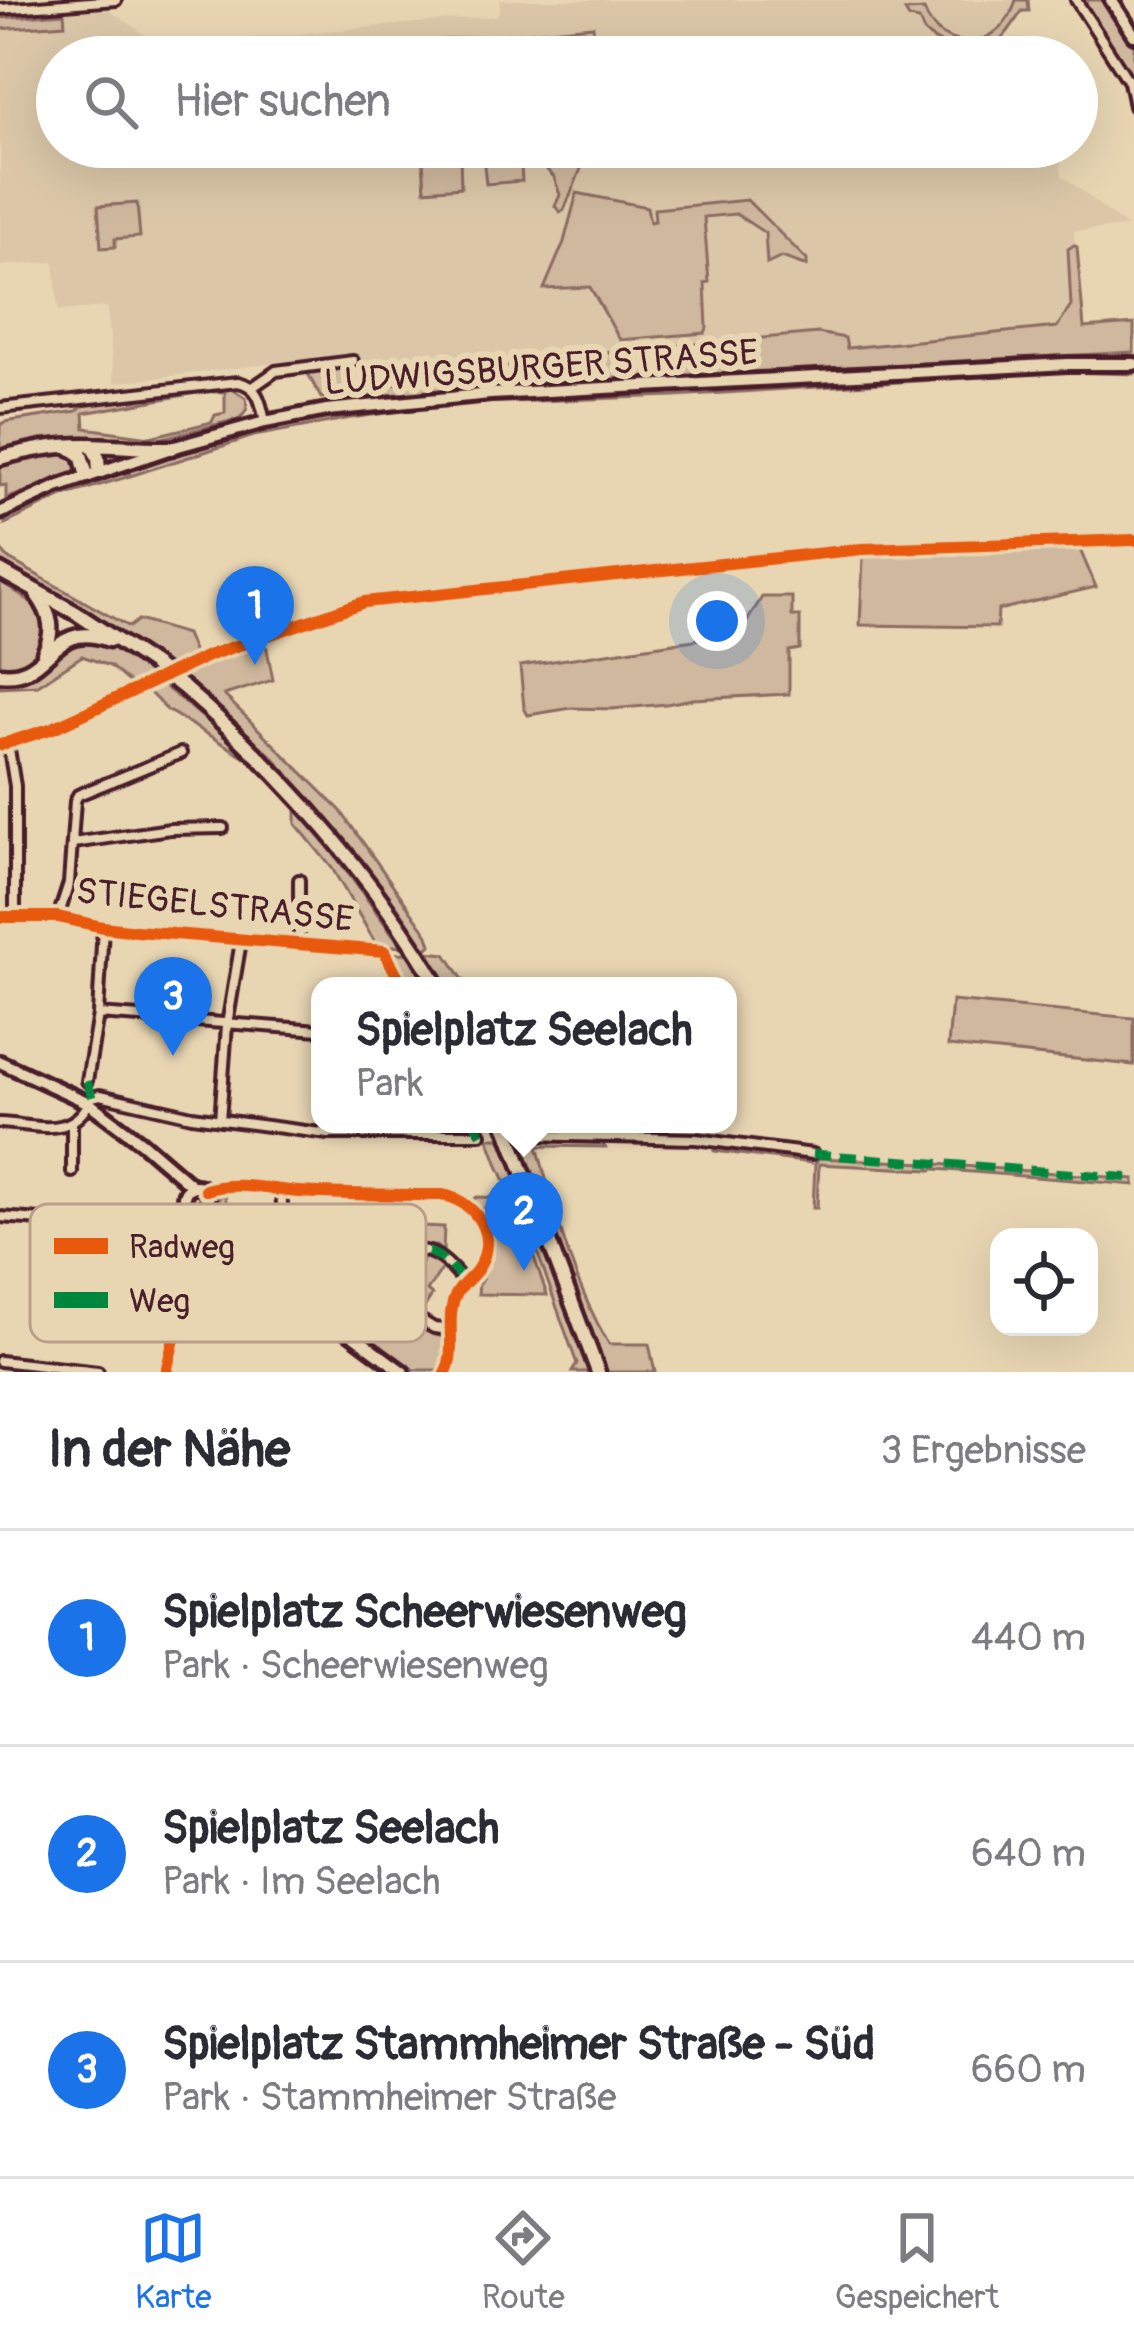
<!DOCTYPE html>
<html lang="de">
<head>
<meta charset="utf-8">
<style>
	body { margin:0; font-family:Pangolin,sans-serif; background:#f2f2f3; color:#2b2b33 }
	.controls { position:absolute; right:36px; bottom:36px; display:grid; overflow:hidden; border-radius:24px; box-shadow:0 12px 48px #0002 }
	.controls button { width:108px; height:108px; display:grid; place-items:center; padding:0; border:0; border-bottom:3px solid #e1e1e2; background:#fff; color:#2b2b33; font:60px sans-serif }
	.you { position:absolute; left:717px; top:621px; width:42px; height:42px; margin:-30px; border:9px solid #fff; border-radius:50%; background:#1a73e8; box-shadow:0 0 0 18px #1a73e833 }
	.badge { display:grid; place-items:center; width:78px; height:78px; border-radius:50%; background:#1a73e8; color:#fff; font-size:39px; font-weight:700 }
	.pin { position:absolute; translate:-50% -99px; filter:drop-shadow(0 3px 6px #0008) }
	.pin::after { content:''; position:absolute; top:63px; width:42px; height:36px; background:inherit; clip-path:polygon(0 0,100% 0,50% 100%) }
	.popup { position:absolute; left:311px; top:977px; width:426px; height:156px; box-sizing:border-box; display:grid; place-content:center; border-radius:24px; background:#fff; filter:drop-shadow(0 3px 9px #0005); font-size:39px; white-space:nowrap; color:#7c7c81 }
	.popup b { font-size:45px; color:#2b2b33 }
	.popup::after { content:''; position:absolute; left:50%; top:100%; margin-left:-24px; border:24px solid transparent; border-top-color:#fff }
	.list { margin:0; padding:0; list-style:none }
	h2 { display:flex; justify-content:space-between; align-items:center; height:156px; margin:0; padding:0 48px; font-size:51px }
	h2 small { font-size:39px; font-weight:400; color:#7c7c81 }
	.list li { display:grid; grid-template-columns:78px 1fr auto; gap:36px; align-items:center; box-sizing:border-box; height:216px; padding:0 48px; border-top:3px solid #e1e1e2 }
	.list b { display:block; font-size:45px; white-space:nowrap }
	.list p { margin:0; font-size:39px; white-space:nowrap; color:#7c7c81 }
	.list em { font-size:39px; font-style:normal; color:#7c7c81 }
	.icon { flex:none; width:66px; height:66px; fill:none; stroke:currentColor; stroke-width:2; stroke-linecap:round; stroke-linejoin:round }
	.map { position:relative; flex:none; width:1134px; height:1372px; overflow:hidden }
	.search { position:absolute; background:#fff; box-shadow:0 12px 48px #0002; left:36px; right:36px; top:36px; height:132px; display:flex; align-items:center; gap:30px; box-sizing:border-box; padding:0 42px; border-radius:66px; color:#7c7c81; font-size:45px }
	.sheet { height:804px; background:#fff }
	nav { display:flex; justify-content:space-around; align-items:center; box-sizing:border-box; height:168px; border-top:3px solid #e1e1e2; background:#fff; font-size:33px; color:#7c7c81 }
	nav a { display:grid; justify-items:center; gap:6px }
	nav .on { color:#1a73e8 }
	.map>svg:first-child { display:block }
</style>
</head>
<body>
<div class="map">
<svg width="1134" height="1372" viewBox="0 0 1134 1372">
	<rect width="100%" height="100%" fill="#e8d6b3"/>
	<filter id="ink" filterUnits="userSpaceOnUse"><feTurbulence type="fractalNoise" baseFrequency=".00833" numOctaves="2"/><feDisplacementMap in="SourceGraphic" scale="24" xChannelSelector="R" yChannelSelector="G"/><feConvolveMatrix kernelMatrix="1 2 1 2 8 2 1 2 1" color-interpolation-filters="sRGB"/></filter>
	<g filter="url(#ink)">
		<!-- built -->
		<path fill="#dbc7a8" d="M500 0H1021L1014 18 993 39 999 57H57V147H1059L1062 175 1127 227 1074 231 1083 346 628 369 356 386 351 354 114 383 107 307 58 311 54 262 0 266V16L105 7 161 46 496 16 500 11Z"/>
		<!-- green -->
		<path fill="#cfb89d" stroke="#8c6c64" stroke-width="3" d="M1016 0H1028L1029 11H1022C1013 24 1003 42 989 48 974 54 942 46 930 37 922 31 923 29 919 20L909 18 905 11 924 10C941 57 1003 50 1016 0Z
			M1082 0H1103L1134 45V78Z
			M64 13 65 24 0 29V18Z
			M593 26 596 57H578L556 44 508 47 503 44 395 51 390 57H370L367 52 359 57H261Z
			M388 147H590L564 210 560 212 555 206 560 195 554 177 547 170 544 150 520 152 522 181 486 184 483 155 460 156 461 187 425 190 423 160 389 162Z
			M577 193 647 207 650 222 655 221 654 209 747 200 807 260V266L782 257 767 264 765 233 736 214 704 217 709 282 705 283 707 328 705 333 620 340 590 287 544 289 564 242Z
			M137 203 140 237 115 239V247L101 248 98 206Z
			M1074 245 1077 247 1084 328 1134 324V352L448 389 369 397 345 395 321 398 306 370 349 366 351 385 354 387 491 378 518 360 818 333 845 338 847 348 1057 327 1071 306 1068 249Z
			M1134 367V374L1062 372 674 396 450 404 351 418 254 436 130 476 128 469 289 422 432 401 961 373C991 377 1017 371 1047 369 1076 366 1105 368 1134 367Z
			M232 389 246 398C248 408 247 413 238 419L148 442 81 436 39 439 0 449V425L5 422 77 411 82 406 202 392 84 413 85 428 150 437 212 422 215 415 225 413V392H212Z
			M74 451 80 468C68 478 25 491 6 499V485L0 486V463L42 453Z
			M125 471 127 477 63 496 5 524 6 515 60 490Z
			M1078 545 1096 587 998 610 997 627 860 625 863 557 865 554 881 551Z
			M0 549 9 559 129 627 138 620 186 634 196 659 171 669 105 622 0 560Z
			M0 581C32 603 59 613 35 655L36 660 17 670 0 669Z
			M762 597H792V616H800V649L789 651V694L693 699 666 704 612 709 572 708 528 715 524 708 520 666 740 633Z
			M86 639 108 645 154 675 133 686 110 666 82 656 38 685 0 687V680C38 686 39 658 67 645 68 644 84 640 86 639Z
			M265 639 273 680 224 695 340 810 428 935 431 945 428 948 420 945 364 867 274 758 187 681 183 671Z
			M158 681 215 727 250 760 167 710 144 687Z
			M293 798 402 947 376 944 332 868 296 824V809L289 799Z
			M426 952 446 954 467 986H444Z
			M401 953 410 954 432 986H409L392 954Z
			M952 1001 1134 1018V1065L948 1046Z
			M488 1138H502L509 1152 549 1256 564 1305 572 1318 593 1372H572L577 1364 535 1246 499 1168Z
			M599 1138 605 1147 537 1146C556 1215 572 1282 609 1344H649L655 1372H602L518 1139Z
			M714 1144 759 1152 807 1156 811 1163 714 1151Z
			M819 1158 927 1163 931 1170 819 1164 817 1208H813L815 1164Z
			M937 1164 1134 1179V1185L934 1169Z
			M219 1196H225L227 1204 248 1222 250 1214 280 1215 284 1223 427 1332 443 1337C450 1347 447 1361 440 1370H414L345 1322 278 1266 270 1256 268 1246 271 1242 248 1238 219 1205Z
			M477 1197 508 1198 527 1237 547 1295 478 1294 479 1284 483 1279 480 1275 489 1254V1235L495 1233 491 1218 484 1208 479 1211 473 1204V1200Z
			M349 1199 371 1200 370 1225H348Z
			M397 1225 444 1227 443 1252 436 1246H396Z
			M428 1253 445 1264 427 1291 432 1295 419 1316 379 1288 393 1267 411 1278Z"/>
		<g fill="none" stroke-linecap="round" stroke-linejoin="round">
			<!-- street casing -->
			<g stroke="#4a1f2b" stroke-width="16">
				<path id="street" d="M1076 0 1129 82 1134 106
					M0 9 116 0
					M253 387 276 371 353 361
					M0 408 238 382C259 386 261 403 265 422
					M8 743 15 786V917
					M0 745 53 728 210 655 358 604 510 585
					M73 843 170 829 223 828
					M0 917H58L103 927 137 931 384 951 403 986
					M58 917 69 883 75 801 78 795 181 753
					M299 944V880
					M98 1014 320 1030
					M87 1081 98 1014 103 927
					M220 1120 227 1025 241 941
					M0 1123C39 1125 73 1140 92 1097L100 1095 192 1116 328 1134H481L475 1124
					M528 1135 696 1139 813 1154
					M72 1172V1124
					M206 1190C234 1180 271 1190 300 1192 347 1195 395 1195 442 1195 476 1201 498 1236 479 1267 473 1278 460 1284 455 1297 445 1320 457 1349 446 1372
					M281 1190 283 1219 289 1225 419 1319 434 1328 451 1330
					M0 1217 122 1226 156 1221 189 1207
					M357 1274 378 1252C425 1247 435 1246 465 1283
					M0 1361 98 1372"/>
			</g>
			<!-- secondary casing -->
			<g stroke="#4a1f2b" stroke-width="20">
				<path id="secondary" d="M1111 0 1134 35
					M0 513 57 487 171 448 265 422 327 410 490 394 1068 364H1134
					M0 1062 89 1103 142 1143 192 1186
					M184 1198a12 12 0 1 1 24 0a12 12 0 1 1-24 0Z
					M201 1209C263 1269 333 1321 403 1372"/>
			</g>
			<!-- primary casing -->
			<g stroke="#4a1f2b" stroke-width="21">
				<path id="primary" d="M91 445 98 457 99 472
					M69 447 81 455 87 476
					M0 458C28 450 56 445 85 445 114 445 142 449 171 448
					M0 571 76 613 154 665
					M37 595C51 614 55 631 44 653
					M0 674C52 681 49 618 109 640
					M184 688C285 775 370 872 438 986
					M505 1124 598 1372"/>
			</g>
			<!-- street -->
			<use href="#street" stroke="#e8d6b3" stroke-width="8"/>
			<!-- secondary -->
			<use href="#secondary" stroke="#e8d6b3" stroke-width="10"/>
			<!-- primary -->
			<use href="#primary" stroke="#e8d6b3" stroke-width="12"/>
			<!-- primary-bridge casing -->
			<g stroke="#4a1f2b" stroke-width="21" stroke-linecap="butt">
				<path id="primary-bridge" d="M154 665 184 688"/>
			</g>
			<!-- primary-bridge -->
			<use href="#primary-bridge" stroke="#e8d6b3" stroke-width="12"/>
			<!-- quiet -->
			<path stroke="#00873e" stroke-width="9" stroke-dasharray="18 9" stroke-linecap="butt" d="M87 1081 92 1097
				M475 1124 481 1134
				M813 1154 1134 1178
				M357 1274 378 1252C425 1247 435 1246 465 1283"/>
			<!-- cycleway casing -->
			<g stroke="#e8d6b3" stroke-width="20">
				<path id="cycleway" d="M0 745 53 728 210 655 364 602 862 549 1134 540
					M0 917H58L103 927 137 931 384 951 403 986
					M206 1190C234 1180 271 1190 300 1192 347 1195 395 1195 442 1195 476 1201 498 1236 479 1267 473 1278 460 1284 455 1297 445 1320 457 1349 446 1372
					M166 1372 174 1339C210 1314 213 1261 213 1221"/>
			</g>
			<!-- cycleway -->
			<use href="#cycleway" stroke="#e8590c" stroke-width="12"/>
		</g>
	</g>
	<g text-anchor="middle" stroke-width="12" stroke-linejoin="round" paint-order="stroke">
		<!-- street labels -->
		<g font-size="36" fill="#4a1f2b" stroke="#e8d6b3">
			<text transform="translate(541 366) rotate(-4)" y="13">LUDWIGSBURGER STRASSE</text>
			<text transform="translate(215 904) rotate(6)" y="13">STIEGELSTRASSE</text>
		</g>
	</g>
	<!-- legend -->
	<rect x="30" y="1204" width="396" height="138" rx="18" fill="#e8d6b3" stroke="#b99f8a" stroke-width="3"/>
	<rect x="54" y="1238" width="54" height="16" fill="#e8590c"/>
	<rect x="54" y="1292" width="54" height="16" fill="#00873e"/>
	<g font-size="33" fill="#4a1f2b">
		<text x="129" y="1258">Radweg</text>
		<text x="129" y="1312">Weg</text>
	</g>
</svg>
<div class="controls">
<button><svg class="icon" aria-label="locate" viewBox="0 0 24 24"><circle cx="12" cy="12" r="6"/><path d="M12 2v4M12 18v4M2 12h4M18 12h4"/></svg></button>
</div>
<div class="you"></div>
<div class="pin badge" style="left:255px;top:665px">1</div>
<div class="pin badge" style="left:524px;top:1271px">2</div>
<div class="popup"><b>Spielplatz Seelach</b>Park</div>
<div class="pin badge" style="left:173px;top:1056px">3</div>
<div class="search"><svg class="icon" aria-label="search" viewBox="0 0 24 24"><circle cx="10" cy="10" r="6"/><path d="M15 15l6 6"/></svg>Hier suchen</div>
</div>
<section class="sheet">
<h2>In der Nähe<small>3 Ergebnisse</small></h2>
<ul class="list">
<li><span class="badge">1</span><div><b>Spielplatz Scheerwiesenweg</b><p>Park · Scheerwiesenweg</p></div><em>440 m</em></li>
<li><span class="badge">2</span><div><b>Spielplatz Seelach</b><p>Park · Im Seelach</p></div><em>640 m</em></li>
<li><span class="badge">3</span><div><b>Spielplatz Stammheimer Straße - Süd</b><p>Park · Stammheimer Straße</p></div><em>660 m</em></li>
</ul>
</section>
<nav>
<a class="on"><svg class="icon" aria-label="map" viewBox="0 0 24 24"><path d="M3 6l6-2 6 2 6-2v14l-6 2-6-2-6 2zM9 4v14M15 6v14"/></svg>Karte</a>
<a><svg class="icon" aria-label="directions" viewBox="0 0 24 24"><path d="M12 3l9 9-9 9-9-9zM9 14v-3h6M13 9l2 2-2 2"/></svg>Route</a>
<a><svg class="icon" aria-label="saved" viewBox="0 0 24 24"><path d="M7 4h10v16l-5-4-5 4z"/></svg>Gespeichert</a>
</nav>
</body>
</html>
